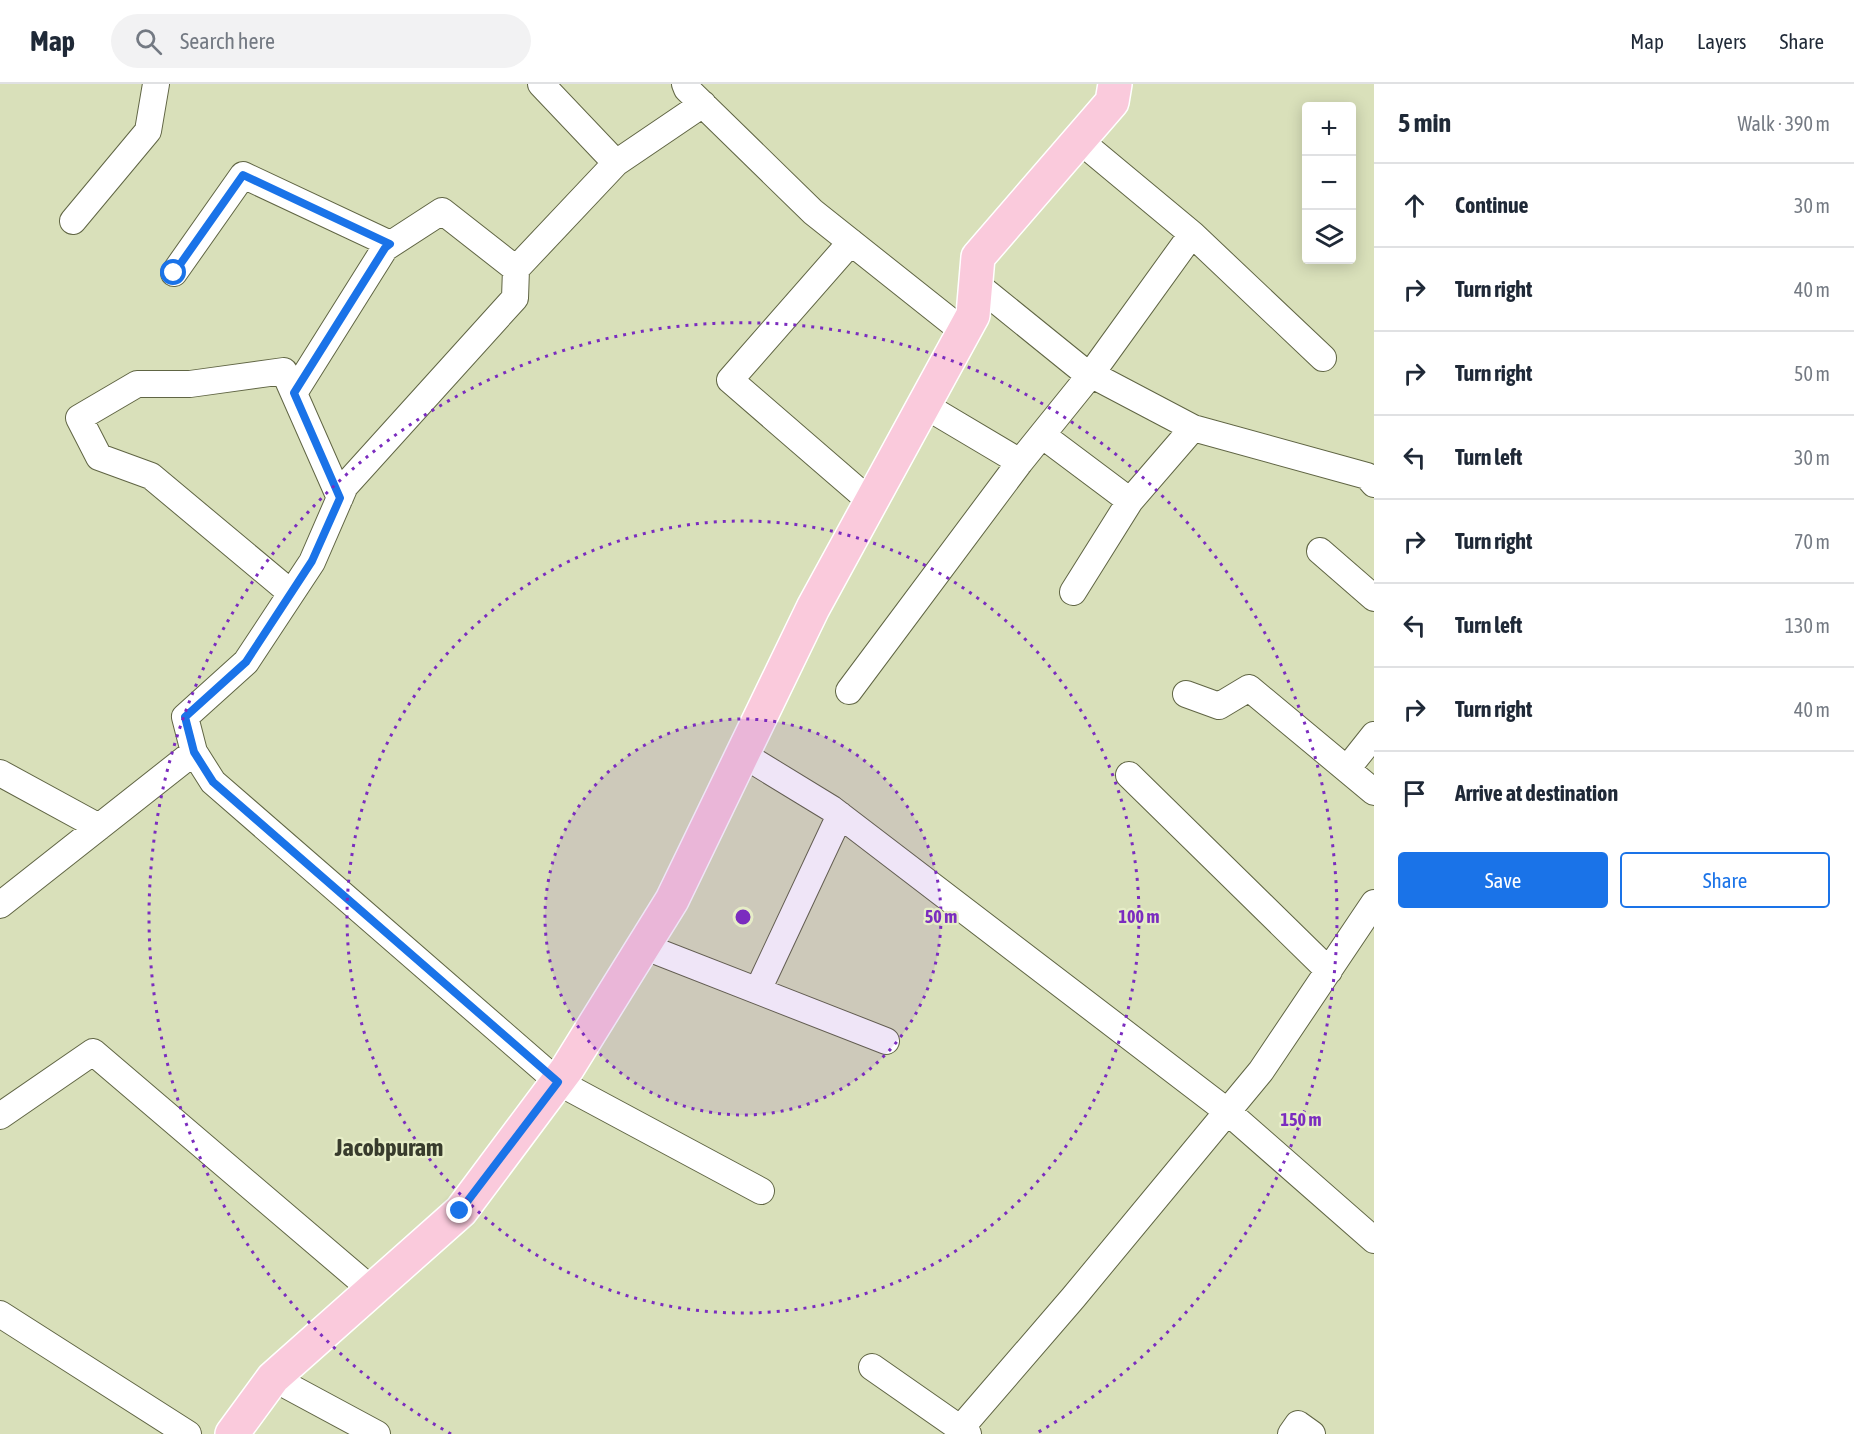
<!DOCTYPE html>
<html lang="en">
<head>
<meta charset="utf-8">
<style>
	body { margin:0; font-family:"Asap Condensed",sans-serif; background:#f2f2f3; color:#1f2937 }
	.controls { position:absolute; right:18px; top:18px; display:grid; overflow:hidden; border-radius:6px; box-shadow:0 3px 15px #0003 }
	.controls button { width:54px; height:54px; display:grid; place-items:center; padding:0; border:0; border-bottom:2px solid #e0e1e3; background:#fff; color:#1f2937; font:30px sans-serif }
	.stop { position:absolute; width:18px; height:18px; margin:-14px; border:4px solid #1a73e8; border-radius:50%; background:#fff }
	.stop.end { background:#1a73e8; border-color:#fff; box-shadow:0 2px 6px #0008 }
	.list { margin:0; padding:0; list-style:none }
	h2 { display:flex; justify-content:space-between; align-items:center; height:78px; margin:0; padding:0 24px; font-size:26px }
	h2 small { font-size:20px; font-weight:400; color:#747a83 }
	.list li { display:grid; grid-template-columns:39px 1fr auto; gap:18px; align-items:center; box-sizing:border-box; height:84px; padding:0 24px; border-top:2px solid #e0e1e3 }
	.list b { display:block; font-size:22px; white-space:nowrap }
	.list em { font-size:20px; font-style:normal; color:#747a83 }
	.actions { display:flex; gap:12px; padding:18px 24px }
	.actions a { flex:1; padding:14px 0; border:2px solid #1a73e8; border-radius:6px; text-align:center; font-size:21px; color:#1a73e8 }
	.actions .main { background:#1a73e8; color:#fff }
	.icon { flex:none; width:33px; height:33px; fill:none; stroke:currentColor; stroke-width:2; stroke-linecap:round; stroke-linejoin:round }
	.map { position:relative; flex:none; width:1374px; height:1350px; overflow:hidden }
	header { display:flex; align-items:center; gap:36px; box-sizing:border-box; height:84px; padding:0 30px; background:#fff; border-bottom:2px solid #e0e1e3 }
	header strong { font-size:28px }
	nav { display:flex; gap:33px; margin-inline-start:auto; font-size:21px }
	.search { width:420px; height:54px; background:#f2f2f3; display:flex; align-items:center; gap:15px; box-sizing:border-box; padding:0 21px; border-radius:33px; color:#747a83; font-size:22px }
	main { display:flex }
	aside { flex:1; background:#fff }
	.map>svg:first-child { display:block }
</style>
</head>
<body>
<header>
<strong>Map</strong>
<div class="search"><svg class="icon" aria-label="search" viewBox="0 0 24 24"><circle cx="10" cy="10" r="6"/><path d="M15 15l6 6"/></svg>Search here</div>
<nav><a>Map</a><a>Layers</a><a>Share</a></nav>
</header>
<main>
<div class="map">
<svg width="1374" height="1350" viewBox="0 0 1374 1350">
	<rect width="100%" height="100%" fill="#d9e0ba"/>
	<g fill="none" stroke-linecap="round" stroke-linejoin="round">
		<!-- minor casing -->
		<g stroke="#606544" stroke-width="28">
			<path id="minor" d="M541 0 616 79
				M685 0 687 5 813 128 964 248
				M703 20 616 79 516 185 515 214 345 402 312 478 246 578 185 633 194 668 213 698 558 998 761 1107
				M73 137 148 47 156 0
				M1192 150 1323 274
				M851 158 730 296 871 418
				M174 189 243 91 390 160
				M976 200 1081 285 1193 344 1367 392 1374 400
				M294 309 385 164 442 127 516 185
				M924 321 1020 378
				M1042 351 1130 417
				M1320 467 1374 514
				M1073 508 1130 417 1193 344
				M291 509 151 392 99 373 79 334 137 300H190L284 287 340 414
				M849 607 1020 378 1091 290 1192 150 1079 56
				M1186 610 1219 622 1249 604 1374 708
				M742 670 832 725 1228 1028 1374 1156
				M1347 685 1374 651
				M0 689 99 743
				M1129 691 1329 887
				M0 821 194 668
				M643 862 886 957
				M758 906 840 731
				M0 1032 93 968 372 1206
				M0 1230 188 1350
				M872 1283 968 1350
				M273 1294 377 1350
				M960 1345 1073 1214 1261 987 1374 819
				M1291 1350 1298 1340 1312 1350"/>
		</g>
		<!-- major casing -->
		<g stroke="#fff" stroke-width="36">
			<path id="major" d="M232 1350 273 1294 461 1127 567 985 672 816 813 524 973 231 978 173 1112 18 1115 0"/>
		</g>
		<!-- minor -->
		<use href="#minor" stroke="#fff" stroke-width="26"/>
		<!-- major -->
		<use href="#major" stroke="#facadc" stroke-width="33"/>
	</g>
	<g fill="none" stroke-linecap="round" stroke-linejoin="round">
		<!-- route -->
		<path stroke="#1a73e8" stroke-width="8" d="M174 189 243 91 390 160 385 164 294 309 340 414 312 477 246 578 185 633 194 668 213 698 558 998 460 1127"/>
	</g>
	<!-- distance rings -->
	<circle cx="743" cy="833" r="198" fill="#7b2cbf" fill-opacity=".12"/>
	<g fill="none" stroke="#7b2cbf" stroke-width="3" stroke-dasharray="3 6">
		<circle cx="743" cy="833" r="198"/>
		<circle cx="743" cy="833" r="396"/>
		<path d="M451 1350A594 594 0 1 1 1035 1350"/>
	</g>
	<g text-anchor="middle" stroke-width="4.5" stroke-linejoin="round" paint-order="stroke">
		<!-- quarter labels -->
		<g font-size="24" font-weight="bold" fill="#383b2c" stroke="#e6edc7">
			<text x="389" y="1072">Jacobpuram</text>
		</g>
	</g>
	<circle cx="743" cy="833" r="9" fill="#7b2cbf" stroke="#e6edc7" stroke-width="3"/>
	<g font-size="18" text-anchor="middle" font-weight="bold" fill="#7b2cbf" stroke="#e6edc7" stroke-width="4.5" stroke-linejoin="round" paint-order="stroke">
		<text x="941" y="839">50 m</text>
		<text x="1139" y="839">100 m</text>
		<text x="1301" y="1042">150 m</text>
	</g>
</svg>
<div class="controls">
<button>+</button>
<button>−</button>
<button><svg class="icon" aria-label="layers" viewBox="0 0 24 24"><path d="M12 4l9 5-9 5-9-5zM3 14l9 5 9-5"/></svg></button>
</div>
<div class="stop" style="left:174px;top:189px"></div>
<div class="stop end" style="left:460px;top:1127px"></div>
</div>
<aside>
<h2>5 min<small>Walk · 390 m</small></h2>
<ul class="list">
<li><svg class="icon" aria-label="ahead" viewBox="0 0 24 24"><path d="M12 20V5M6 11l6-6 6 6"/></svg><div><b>Continue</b></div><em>30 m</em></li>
<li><svg class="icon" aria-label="right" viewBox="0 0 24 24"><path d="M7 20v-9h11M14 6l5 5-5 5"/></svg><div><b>Turn right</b></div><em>40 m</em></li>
<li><svg class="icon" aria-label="right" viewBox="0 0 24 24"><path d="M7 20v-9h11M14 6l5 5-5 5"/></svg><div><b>Turn right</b></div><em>50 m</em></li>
<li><svg class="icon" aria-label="left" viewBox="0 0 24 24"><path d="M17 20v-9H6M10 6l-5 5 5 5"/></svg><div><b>Turn left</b></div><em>30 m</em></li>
<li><svg class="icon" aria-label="right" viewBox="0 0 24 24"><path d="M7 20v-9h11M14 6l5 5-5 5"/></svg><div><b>Turn right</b></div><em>70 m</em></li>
<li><svg class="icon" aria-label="left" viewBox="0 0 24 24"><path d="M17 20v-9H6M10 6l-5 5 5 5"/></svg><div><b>Turn left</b></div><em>130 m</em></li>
<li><svg class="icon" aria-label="right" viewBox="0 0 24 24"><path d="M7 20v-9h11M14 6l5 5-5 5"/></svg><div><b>Turn right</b></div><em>40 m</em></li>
<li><svg class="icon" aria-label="arrive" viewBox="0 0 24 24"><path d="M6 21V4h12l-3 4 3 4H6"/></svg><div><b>Arrive at destination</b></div></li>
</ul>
<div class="actions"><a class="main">Save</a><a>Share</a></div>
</aside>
</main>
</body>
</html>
